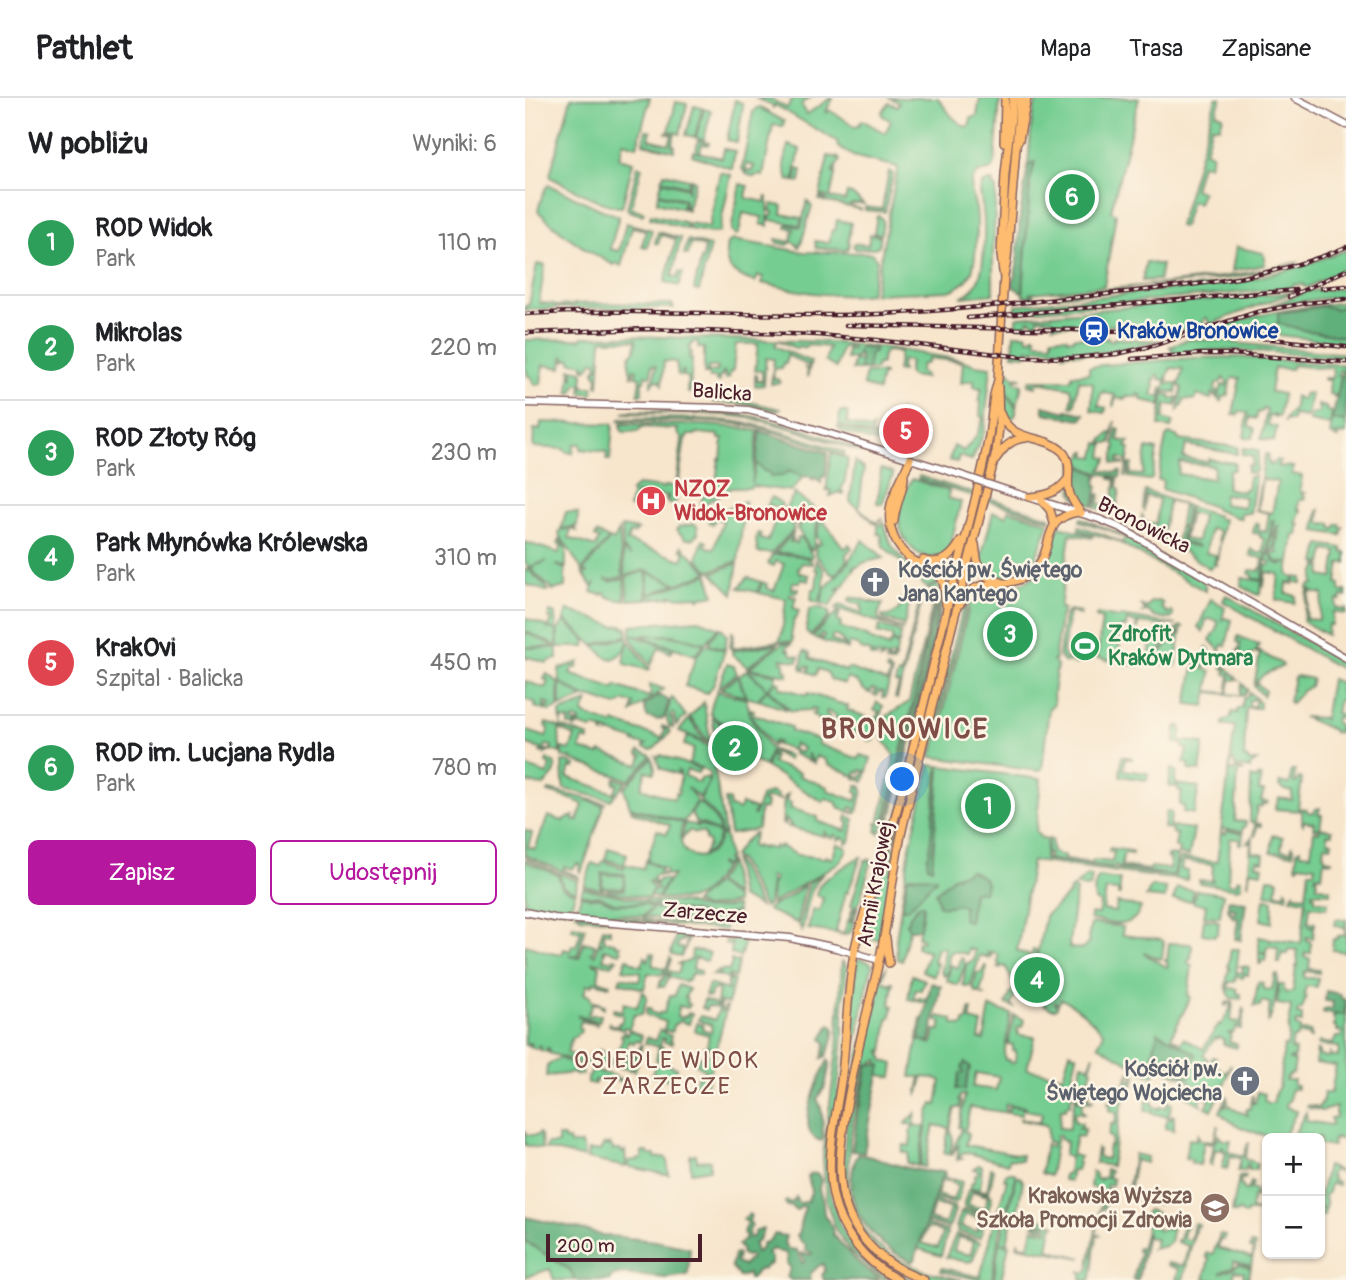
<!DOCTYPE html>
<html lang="pl">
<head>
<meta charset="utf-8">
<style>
	body { margin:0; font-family:Pangolin,sans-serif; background:#f2f2f2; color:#202124 }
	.controls { position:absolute; right:21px; bottom:21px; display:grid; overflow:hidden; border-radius:10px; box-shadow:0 2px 5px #0004 }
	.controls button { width:63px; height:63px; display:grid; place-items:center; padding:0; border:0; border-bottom:2px solid #e0e0e0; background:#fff; color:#202124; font:35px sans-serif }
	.scale { position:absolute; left:21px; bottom:18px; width:156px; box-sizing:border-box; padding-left:7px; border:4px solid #4a1f2b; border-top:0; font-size:19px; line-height:24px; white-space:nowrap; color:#4a1f2b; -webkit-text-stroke:5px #fcf5e5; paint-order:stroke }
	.you { position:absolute; left:378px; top:682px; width:24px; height:24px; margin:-18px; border:5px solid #fff; border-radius:50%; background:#1a73e8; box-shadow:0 0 0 10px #1a73e833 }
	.badge { display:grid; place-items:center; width:46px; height:46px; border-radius:50%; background:#b5179e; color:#fff; font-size:23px; font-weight:700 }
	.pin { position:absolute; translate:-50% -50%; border:4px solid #fff; box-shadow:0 2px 7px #0006 }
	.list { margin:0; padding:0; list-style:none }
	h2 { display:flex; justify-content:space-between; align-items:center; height:91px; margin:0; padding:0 28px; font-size:30px }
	h2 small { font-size:23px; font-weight:400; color:#757577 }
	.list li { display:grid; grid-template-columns:46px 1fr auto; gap:21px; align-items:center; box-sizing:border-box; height:105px; padding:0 28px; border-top:2px solid #e0e0e0 }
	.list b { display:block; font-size:26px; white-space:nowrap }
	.list p { margin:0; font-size:23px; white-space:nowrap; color:#757577 }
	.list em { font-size:23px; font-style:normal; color:#757577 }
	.actions { display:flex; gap:14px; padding:21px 28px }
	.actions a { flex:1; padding:16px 0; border:2px solid #b5179e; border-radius:10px; text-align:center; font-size:24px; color:#b5179e }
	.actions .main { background:#b5179e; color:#fff }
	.map { position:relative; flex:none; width:821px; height:1182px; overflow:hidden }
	header { display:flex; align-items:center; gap:42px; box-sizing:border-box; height:98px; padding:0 35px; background:#fff; border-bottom:2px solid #e0e0e0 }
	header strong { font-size:33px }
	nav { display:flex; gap:38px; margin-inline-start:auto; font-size:24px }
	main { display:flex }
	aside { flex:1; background:#fff }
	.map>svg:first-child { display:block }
</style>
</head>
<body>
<header>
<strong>Pathlet</strong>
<nav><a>Mapa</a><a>Trasa</a><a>Zapisane</a></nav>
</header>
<main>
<aside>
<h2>W pobliżu<small>Wyniki: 6</small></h2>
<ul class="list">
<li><span class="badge" style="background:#2e9e5b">1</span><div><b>ROD Widok</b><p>Park</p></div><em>110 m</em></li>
<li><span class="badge" style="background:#2e9e5b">2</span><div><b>Mikrolas</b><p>Park</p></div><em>220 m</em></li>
<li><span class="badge" style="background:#2e9e5b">3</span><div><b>ROD Złoty Róg</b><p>Park</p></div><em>230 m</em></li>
<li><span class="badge" style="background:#2e9e5b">4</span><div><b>Park Młynówka Królewska</b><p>Park</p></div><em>310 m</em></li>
<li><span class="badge" style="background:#e0444e">5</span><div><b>KrakOvi</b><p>Szpital · Balicka</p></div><em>450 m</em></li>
<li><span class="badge" style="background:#2e9e5b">6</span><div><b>ROD im. Lucjana Rydla</b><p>Park</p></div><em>780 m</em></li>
</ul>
<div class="actions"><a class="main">Zapisz</a><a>Udostępnij</a></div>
</aside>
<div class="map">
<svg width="821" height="1182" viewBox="0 0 821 1182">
	<rect width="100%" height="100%" fill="#fcf5e5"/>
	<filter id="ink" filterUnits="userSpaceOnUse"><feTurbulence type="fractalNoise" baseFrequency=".0143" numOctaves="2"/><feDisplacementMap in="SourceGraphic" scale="14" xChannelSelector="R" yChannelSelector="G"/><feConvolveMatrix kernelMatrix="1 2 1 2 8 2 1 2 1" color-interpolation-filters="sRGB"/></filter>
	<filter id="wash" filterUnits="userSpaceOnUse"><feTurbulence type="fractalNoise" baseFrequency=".00686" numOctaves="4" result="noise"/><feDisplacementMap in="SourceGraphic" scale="28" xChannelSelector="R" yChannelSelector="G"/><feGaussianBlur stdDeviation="1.57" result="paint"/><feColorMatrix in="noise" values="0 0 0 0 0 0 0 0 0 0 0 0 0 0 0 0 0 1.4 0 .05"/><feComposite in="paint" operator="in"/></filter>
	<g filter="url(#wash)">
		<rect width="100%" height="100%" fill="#f7e5cc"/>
		<!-- green -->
		<path fill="#75cd92" stroke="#60765e" stroke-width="2" fill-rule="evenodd" d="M46 0H125L112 48 98 44 94 60 108 64 97 109C83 111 42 87 27 80L25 77Z
			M230 0H244L262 10 268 0H285L276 6 282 16 306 0 308 1 300 14 302 15 304 12 330 28 334 27 337 22 360 35 366 23 358 18 357 14 364 5 372 8 374 5 365 0H413C423 13 426 21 441 29L444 28 446 20 452 18 455 0H475L470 64 468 70C463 73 454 73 449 79 443 88 449 102 451 111 453 122 452 134 451 145 450 167 449 185 424 193L349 196 373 69 339 61 328 58 312 48 313 44 250 7 248 10 246 7Z
			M512 0H614L586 113 591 116 579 188 505 195 506 197H508L509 200H514L505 201 504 198H498L505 84 509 64 503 68 507 21Z
			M691 0H696L691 15 698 18 695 29 687 28 680 53 687 56 684 67 676 66 669 91 677 94 673 105 666 103 658 129 654 128Z
			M210 2 217 5 218 8 212 44 202 42Z
			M151 4 162 6 155 36 144 33Z
			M169 8 177 10 170 39 161 37Z
			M233 9 259 23 258 28 248 27 238 78 233 77 229 79 221 76 222 72 227 73 229 68 222 66 220 74 217 71 228 13Z
			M179 11 186 13 179 42 171 40Z
			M121 32 126 33 124 41 144 46 147 37 141 35V34L150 36 147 47 150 48 149 53 118 45Z
			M173 42 184 45 183 47 177 46 175 54H172L197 60 199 51 210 53 207 71 167 57 168 53 171 54Z
			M263 47 275 51 269 81H271L272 71 277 72 275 84 263 82 259 67Z
			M303 58 314 60 315 63 307 74 308 75 311 72 305 100 320 103 322 95 327 96 338 106H326L325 108 337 112 294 102 295 99 301 102 302 99 295 97Z
			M113 68 117 69 106 110 119 114 117 117 104 113 102 110Z
			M364 73 368 76 360 114 340 112V109L357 111Z
			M195 74 206 77 194 134 187 135 163 131 165 125 184 129 191 87H192Z
			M139 75 164 81 163 88 137 82Z
			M166 81 170 83 163 108 159 107 160 101 134 95 137 83 162 90V95Z
			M464 83H468L467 87 471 91 468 155V196L436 199C458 189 458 167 459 146 459 135 460 124 458 113 457 103 453 95 457 86Z
			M215 86 223 88 221 100 240 104 241 99H243V128L236 126 237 119 218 115 214 135 211 137 206 133Z
			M24 87 75 111 94 118 85 151 94 153 101 125 127 132 122 149 117 148 121 132 107 129 96 168 91 165 89 167C60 152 35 135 13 113 15 104 18 91 24 87Z
			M134 96 159 102 157 108 163 110V112L132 104Z
			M282 103 287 109C281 123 281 136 274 149L270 145 266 144 263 147 252 145 251 141 266 144 269 131 261 130 262 127 276 129Z
			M247 106 258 108 257 116 277 120 275 127 245 122V118H247L248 114 245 113Z
			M126 116 162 125 161 131 125 120Z
			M352 118 356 119 358 123 354 148 349 150 331 151 328 148 329 145 343 147 345 136 354 138V136L349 135Z
			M312 122 326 125 323 143 324 144 323 150 321 152 291 150 290 143 304 145 307 132H310Z
			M133 134 156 140 147 178 153 180 154 174 158 175 154 188 140 184 151 141 136 137 133 146 130 145Z
			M163 142 185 148 174 193 169 192 172 177H173L176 161 178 160 180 149 166 145 163 157 159 156Z
			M208 142 279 154 347 155 352 162 345 196C309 201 272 193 237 185L238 179 233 178 230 184C208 177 197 170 202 145Z
			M711 149 738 155 740 167 707 173Z
			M821 152V170L783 189H779L778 186 768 187V190L491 214V207L688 187 723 182 773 169Z
			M621 164 637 167 634 182 617 183Z
			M774 164 739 174 706 180 531 198 536 195C616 188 697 183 774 164Z
			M12 166 20 167 14 205 29 206 31 208 48 207 49 206C82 205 114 206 147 206L149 210H35L0 212V208L4 207Z
			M821 190V199L794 201 745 208 783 193Z
			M769 194 685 226 681 219 678 223 679 228 666 233 638 231V229L595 228V226H589V228L567 226 549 227 548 225H543V227H528V221L513 220 512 226H509L508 223 504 222 501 228H492V220L494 219Z
			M821 204V208L753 225 778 232 821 239V245L737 235 736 237 684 233C728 215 775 209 821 204Z
			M489 236H501L503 241H507L508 238H511V244L527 245V239H542L543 241H548L549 239H563V241L583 240V242H589V240L636 243 580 254 550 256 548 254 538 256 537 251 511 250 510 256 509 252 502 251V253L504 254V256L501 255V257L488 256Z
			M100 238 305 244 363 250 436 262 451 267 466 269 459 334 447 362 434 358 432 364 424 362 429 348 438 353C450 342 454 336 458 319L455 318 456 304 454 303 457 290 449 289V282L436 285 438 264 403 260V265L396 267 395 274 400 277V280L386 278 383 275 385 263 377 262 376 270 377 273H372L375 254 362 253 358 256 356 266H352L351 271 342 272 345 254 332 253 333 258H331L330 262 335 263V272H327L329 260 321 261 322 251 327 252V249H317L311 270 300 263 304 249 281 247 280 250 274 248 272 251 253 242 250 248 286 264 282 280V273L280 270 283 271 284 268 262 257 261 265H258L257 270 248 271 249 281H253L254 284H256L246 286 249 261 241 260 239 287 230 288V277H232V283H237V273H230L233 246H211L208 271 207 274H205L204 280 200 281V275L198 274 197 279H194V284H191V280H184V274L192 273V269H183L182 276H179V250H173V244H168L167 248H165L164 253 167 254 166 257H164V260H167L165 295 162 294 163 279 158 278 159 273H157V278L153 277 151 264 139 263 137 287 134 282C127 283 130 285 126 287V282H129L131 268 127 267 126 278 120 277 119 283H117V296H113L115 279 110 278 112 272 109 271 107 279 104 267 105 258 110 252 111 242H77L74 288H72L73 279 70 276V272L73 269 71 263H67L66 268 63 269V271H60V267L58 270V266L46 264V261H42L41 263H40V258H38L37 270 18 267 16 286H8V281L2 277V273L0 272V242L57 241V239Z
			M664 241 707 243 709 245 821 256V261C764 256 705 247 648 256L645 248 649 249 650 246Z
			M712 259 821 267V271L814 273 813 277 816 278 812 300H809L810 297 804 296 805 282H799V280H807L808 272 804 269 790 270 768 267 766 271 749 270 745 294 758 296 754 319H750V316H749L748 318H744L743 327 752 329 749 343 736 341 742 312 738 311 737 314H733L731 321 725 319 724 328 730 331 728 340 719 339 723 315 714 313 713 317 708 316 715 280H708L705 284 703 298 697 299 696 304 693 301 697 287 701 288 702 284 698 280 696 284 691 286 690 292 693 294 692 300 690 299V297L687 295 686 301 672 297 670 302 659 301 657 308 653 312 657 289 654 288 658 271 646 270 641 281H643V285H653L651 295 641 293 640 296 645 297 646 301 653 299 651 307H641L638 321 648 324 646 330 634 328 641 282 634 281V277H631L630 282H629L628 287 630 288 627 297 635 299 637 289 638 290 635 308 630 305 616 302V297L613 296 612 299 600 298V301L591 300 588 309 590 297 580 295 579 293 578 295H576L573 308 581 310 580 315 566 312C568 302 567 294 568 285L554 282 550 306 548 309 546 308 548 295 545 290 514 284 512 285 511 289 508 288V286L506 288 503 287 505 282H544L547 280V277L564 275V269L578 267 667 260Z
			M46 270 48 282V271L54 272 55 273 58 274V289H68V296L56 295 57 286H51L48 295H44Z
			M481 271 489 279 497 280 490 281V284L497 286 492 308 480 292Z
			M341 275H359V277H356L353 293 338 287Z
			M480 295C487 304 499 315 484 322L480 313Z
			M786 295 782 319 768 317 767 323 761 322 759 325C761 316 764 318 768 311 770 308 769 302 770 298L775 301 778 300 779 296Z
			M187 300 220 303 255 311 252 313 218 306 188 304Z
			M793 307 801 309V312L807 314 805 327 784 323 786 316 793 315 795 311 793 310Z
			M104 313C141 314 182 311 219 317 270 325 321 348 369 363 321 352 273 329 223 320 182 313 139 316 98 315Z
			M317 313 323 315 322 325 345 332 348 328 346 336 365 341 370 316 372 317 374 313 378 315 377 317 370 337 382 341 381 348 314 327 315 314Z
			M95 321C133 320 182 319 220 325 254 331 287 344 320 354L319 357C286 347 253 333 220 327 181 321 134 324 94 323Z
			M807 322 821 324V335L819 337 813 336V340L809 339 810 336 808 337H805Z
			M590 323 586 345H579L577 359 583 360 576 372 592 375 593 373 596 374 595 379C581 376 562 375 553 362H555L560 353H562L561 358 570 359 573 345 577 346V343L585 335 588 336Z
			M16 324 88 326 85 362H81L82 354 56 351V346H49L48 355 42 354 38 351 8 349 9 331 15 332Z
			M96 326C141 327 188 324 233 333L227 386 231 365 239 373H264L278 379 266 393 227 388 225 390H206L183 404 175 413 178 396 187 398 190 392 194 361H196L198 341H194V337L172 335 170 337H163L162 340H160L151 403 148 406H143V396L141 404V398L111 395 109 410H104L107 395 106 393 113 387 138 390 140 388H151L157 342 155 338 152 335 153 331 116 329 114 333 99 334 96 332Z
			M313 329 371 347 373 350 372 351 317 334Z
			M592 330 595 331 593 342 604 344 601 349 605 350 600 379 602 366 600 361 594 360 593 363 598 365 599 367 588 365 591 348 589 345Z
			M644 336 652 338 654 342 713 349 712 356 661 347 658 360 683 364V361L710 365 709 372H704L701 390 718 394 719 391H722L724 379 729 378 730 381 725 415H715L716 420H713L691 412 689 409 637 391 638 383 633 382 641 339ZM655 364 689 368 688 381 653 376ZM699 396 720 399 719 409 698 406Z
			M622 350 632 352 627 381 624 382 603 379 604 366H607L605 376 618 377Z
			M718 350 734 352 731 373 729 375 722 374 723 367 727 368 728 358 717 356Z
			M306 355 323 361 320 383 316 392 319 395 318 397 314 394 305 398 306 393 303 391 301 394Z
			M740 356H743L742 363 745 364 744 367H747L751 362 755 363 752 368 768 369 767 376 777 378 775 392 776 394 780 395 777 396V398L780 399 779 402H774L773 411 776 412 771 426 775 427 772 432 774 433 773 437H769L763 476 766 479 777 480V485L771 484 769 481 768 486 762 485 761 495 771 498 770 505 751 502 754 476 741 474 739 488 738 487 741 467H745L746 464 741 463 743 456H746C747 465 755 469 762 465L751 464 747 458 749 455H753L751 451 754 434 752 436 749 434 755 427 751 429 748 440 750 437 751 438 749 452 747 454 746 451V455H744L749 422H747L737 482 728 480V477L724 476 725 472 735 473V470H737L738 460 725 458 726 451 732 455H738L739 441 735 439V436L728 435 730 425 734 426 733 432 741 434 744 415 731 412ZM737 381 753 384 747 415 732 412Z
			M330 363 335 368 339 370 334 410 351 425 358 420 351 426 325 403Z
			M356 371 368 375V377L357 406 352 405 353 396H354Z
			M394 378 525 419 526 422 393 381Z
			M585 379 593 381 592 388 595 392 591 412 593 418 571 409 573 396H575L574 406 587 408 591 382 585 381Z
			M387 381 424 393 423 400 436 404 424 454C401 471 376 447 374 423 372 409 380 391 387 381Z
			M620 393 662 408 659 426 656 429 658 430 654 450 649 448 651 447 658 407 644 402 637 439 648 445 647 447 616 429 617 417 618 418V424L631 426 634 401 621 398 619 412 618 411Z
			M270 395 271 397 289 410 271 427 269 426 260 411Z
			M247 399 256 405 257 410 269 431 247 455H233L231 442 233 435 236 436 235 441 243 443 255 410 246 407 242 418 239 417 245 401Z
			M220 403 213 463 185 473 172 460 178 442 182 444 180 448 189 451 198 423 190 420 188 426 184 424 186 418 193 416V414Z
			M664 409 693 418V421H699L691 468 695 446 693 440 694 434 692 432 685 431 681 455 691 457 689 467 685 471 655 451 656 446 675 449 657 444 660 431H661L659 441 672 443 677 418 665 415 662 429 660 428Z
			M484 412 523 424 524 426C513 450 512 480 476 479 466 479 459 473 455 464L468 414 481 418Z
			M795 412 794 424 797 425 798 427H800V425L806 426 808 431H810L812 426H815V429H818L816 437 790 433 793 413Z
			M288 413 293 420 288 451 286 452 272 430Z
			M41 414 53 415 52 428 36 431Z
			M296 420 319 450 322 449 324 446 327 450 321 456 322 464 310 477 305 475 290 456 291 446 292 447 296 445 292 439 295 422Z
			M556 420 596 436 677 482 680 487V493L590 442 554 432V428C569 433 584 437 597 445L600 440 587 433 555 423Z
			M359 424C361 432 363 440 367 448 373 457 382 462 383 473L375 466V463L358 448 356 436H353V428Z
			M169 426 172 428 173 435 168 441H161L151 432 154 429Z
			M535 428 568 438 567 440 545 436 535 510 539 511 535 519 530 556 531 562H528L532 567 528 596 529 606 524 610 517 671 514 673 407 659 447 497 457 491 471 490 472 494V490C515 488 522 466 533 429Z
			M97 429 113 432 109 436 105 435 102 443 157 462 160 454 156 452 157 448 183 474 153 486 119 472 100 478 98 452 106 458 98 450Z
			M51 430 52 433 46 431 44 440 71 449 74 441 70 439 72 435 84 441 57 472 34 436 35 432Z
			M94 432 98 478 86 482 80 481 86 484 99 480 100 502H92L81 498V496L78 495 77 497 67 494 70 485 67 489 58 475H63L58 473 85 441 89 443Z
			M269 434 265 444H266L268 440V444L271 445 273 440H276L287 457V460L261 455H250Z
			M35 441 41 451V469L31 467 40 471V489L28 492 24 487H22L5 470 22 463 4 469 0 465V444L34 455 37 447 33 446Z
			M338 442 359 460 340 464 332 469 330 468 328 470 330 471 314 493V489L311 492 314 494 305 508 296 505 300 490 324 464V462Z
			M795 446 817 450V454L821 455V465H815L812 485 815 486V493L820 494 821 492V499L817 498 816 502H812L811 510 820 512 821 511V516L808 514 807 527 803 526 802 537 778 523 780 510H782L781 521 794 522 798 496 785 494 783 508 781 507 783 492H788L783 491 784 487 789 486 788 484 790 473 792 472 793 467 797 469 796 478 808 480 812 454 800 452 797 466 791 465Z
			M247 457C260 457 278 455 287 464V466L276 465 275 469H273L274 475 284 477 283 483 276 481 275 484H267L266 491 273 490 272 494 265 496V499H271L268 510 274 512 271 521H269L266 539 268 540 267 544 259 543 207 552 205 550 207 534 209 536 207 550 254 543 257 535 261 501 234 495 237 484 242 486 241 490 249 493 259 466 251 463 249 468 243 466Z
			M291 462 299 472V488L294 505 286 502 287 492 291 490 293 472 290 471Z
			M213 465 208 496 187 475Z
			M384 465 411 482 413 485 402 490 386 474Z
			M3 471 24 492 21 493 0 486V472Z
			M120 473 122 479 121 501 103 502 101 479Z
			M122 474 151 486 123 497V479Z
			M183 476 189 497 180 499 176 498V501H173V498L150 499 149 497H146V499L123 501V498Z
			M223 479 236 484 232 494 214 490Z
			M433 480 436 481 371 743 367 742Z
			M717 480 737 483 735 496 733 497 716 488Z
			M413 486V494L400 546 390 596 357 730 354 735 351 733 353 726 350 725H354L370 658 357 639 362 618 384 604 410 497 403 491Z
			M418 492 417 506 401 584 361 739 360 730 366 719 398 592Z
			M415 494 413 508 397 588 364 718 360 725 394 587 405 531Z
			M387 495 379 527 358 521 357 518C366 520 378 511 377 501Z
			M701 497 821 566V574L698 503Z
			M396 498H398L372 601 370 600 374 586 370 585 373 576 376 577Z
			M444 499 404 659 402 654 437 514Z
			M325 500C336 498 346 507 358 505L353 517 354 522 372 529 378 530 377 532 311 510 315 507 337 515 338 511 336 510 337 507 324 503Z
			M686 501 700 509 697 522 700 520 707 522 701 548 697 547 695 553 685 542 692 532 693 523 685 521 681 522 678 534 673 529Z
			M635 503 638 506 636 509 643 516 646 513 648 515V518L646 521 629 519 623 513 618 514 620 512 617 508 622 510 626 504Z
			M293 509 304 513 303 515 305 516 304 519 285 538 281 534 284 511Z
			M43 512 89 528 98 527V530L102 529 103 537 68 547 39 521Z
			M544 512 556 514 555 517 544 514 538 554C539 559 541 563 548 562L552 557 551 566 539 564 534 558 539 519Z
			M312 513 315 514 312 523 316 524 315 529 344 539V541L364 549 366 545 373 547 369 565H366L369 558H365L363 562 366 563 365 565 361 564 362 560 358 559 357 562H355L356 558 352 557 351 560 349 559 348 556 347 559 345 558V554L336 551 334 548 325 545 323 551C318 543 316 539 308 537L306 542 319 547 321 551 297 543 299 538 296 536 294 539 297 540 296 542 287 539 309 517H311Z
			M25 514 30 516 31 531 21 530 31 532 32 548 0 533V520L24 529 27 521 23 520Z
			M572 516 595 520 596 518 651 527 638 526 637 528 614 525 613 531H611L612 525 602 523 601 529H595L593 545H595L592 564 572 560 577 521 571 519Z
			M174 522 193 529 192 532 180 545 148 537H106V527Z
			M39 523 61 543 60 549H33V532Z
			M355 528 376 535 374 546 367 543 368 539 352 535Z
			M655 528 658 529 619 568 596 566V560L600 557 614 559 615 564H618L619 560 624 559 626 546 618 544 619 540 639 543Z
			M195 530H197L202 538 200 551 186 547 184 543Z
			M0 534 31 549H0Z
			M656 534 651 568 625 565Z
			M130 537 156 539 179 546 170 557 116 538Z
			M106 538H110L148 551 146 555 134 549 126 567 106 541Z
			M713 538 734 547 730 555H727L726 559 712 557 715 555 716 550 712 555 716 545 712 544Z
			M103 539C103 550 97 556 88 561L81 559 69 548Z
			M104 543 125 571 124 572 100 566 99 558Z
			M258 545 267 546 262 548 261 551 264 552 267 557 274 558 273 563 256 561V564L260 565 259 572 263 573 262 577 224 570Z
			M253 546 222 569 207 556V553Z
			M181 547 200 552 188 588 182 595 160 588 172 557Z
			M682 549 685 552 682 569 678 568 677 570 686 574 683 593 702 595 705 577 700 576 701 571 697 570 699 566 713 582H705L703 596 716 597 717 585 723 592 718 598 683 594 680 608 662 606 671 558 680 560Z
			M0 550H32V561L23 563 22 565 3 559 2 561 0 560Z
			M279 553 285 556 284 560 321 573 323 570 362 584 365 575 361 573 362 570 367 574 360 600 357 599 358 594 354 593 352 598 349 597 351 592 347 591 345 594 347 596 340 593 331 583 322 580 320 586 306 582 302 574 293 571 291 577 283 574 285 569 281 568 279 571 281 573 278 572 276 569Z
			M733 553 757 566 758 568 738 577 730 587 733 586 740 593 738 598 729 588 735 556 732 555Z
			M54 564 52 570 48 569 45 576 89 591 91 588 124 599 127 592 124 590 125 586 139 591 107 614 109 606 100 603 91 608 68 600 60 599 35 584 34 571Z
			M202 566 209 568 212 576 193 590Z
			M223 571 251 577 250 583 242 591Z
			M222 572 242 591 232 602 221 599 214 578Z
			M22 576 33 584V610L25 613 20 612 21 609H24L25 606 19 604V612L10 609 11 605 0 601V583L20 590 23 583 19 581Z
			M213 578 220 599 196 591Z
			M772 578 787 581 785 588 776 594 766 605 764 604 769 579Z
			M806 581 816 585 815 595H821L820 603 814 601 811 615 819 617 818 620 811 619 810 625 813 626V631L817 632 816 635 808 634V632L778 619 797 620 799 622Z
			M251 583 255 584 254 589 282 597 283 595 323 608 322 612 350 622 354 614 349 612 352 604 358 608 349 643H344L343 639 346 640 347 637 343 636 342 638 317 630 319 627 323 629 324 627 311 623V618L302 613 301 616 304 618V622L307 626H315L316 629 292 621 290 618 286 616H289L291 611 287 610 286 612 266 613 243 591Z
			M35 585 59 600 35 609Z
			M242 592 263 612 233 602Z
			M192 593 221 601 224 611 223 615 246 652 240 668 192 649 187 618 204 635 195 625 233 641C223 636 190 625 186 616 184 610 190 599 192 593Z
			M725 595 731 600 728 602H724V608H730V604L732 602 735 605V610H721L719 660 723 661V663H732L725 668V671L710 668 709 662H706L705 671 709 674 710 670 719 673H713L710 723 721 724 720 729H718V733L697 731 696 735 701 736 702 733 718 735 717 746H714V741H705L703 785 712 786V781H716V789L712 791 674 785V782L688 783 687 781 688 767 658 763 656 772 663 773 662 782 631 779V776L650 778 652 766H654L655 760 692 764 708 642 710 628 698 627V624L706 619 707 614 712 615 713 610H717L718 602Z
			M147 599 161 618 151 628 149 616H146L145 619 147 620 148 630 144 628 141 618Z
			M63 604 58 614 60 617 88 627 89 624 137 640 141 631 137 630V628L143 630 145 635 129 651 126 652 119 650 121 647 119 648 118 646 111 645 110 643 109 644 108 642 86 635 83 636 84 634 80 633 79 636 77 635 78 632 69 629 66 631 54 627 50 630 52 625H54L55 622 48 621 47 624 50 625 49 629 43 627 44 622 38 621 36 625 35 614Z
			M179 604V605L186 647 165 619Z
			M226 611 229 612 228 616 266 629V633L294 642 293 646 334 661 335 657 346 660 339 684 335 682 340 673 336 672 335 675 332 674 330 678 334 679 332 682 330 681 329 677H324V675L302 667 301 662 291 658 289 665 283 656 282 657 287 664 268 656V652L276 655 278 650 269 646 267 652 249 646 253 644 249 643 247 648 225 616Z
			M164 621 172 632 173 635H174L181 644 154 633Z
			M21 625 34 629 35 655 27 652 20 656 21 652H26L27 648 21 647 18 655 15 654 17 651 11 650V649L0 645V632L21 639 24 630 20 628Z
			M653 628H656L655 631 657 632 655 638 656 643 672 644 679 646 675 673 664 672V665H659L662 651 658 650V646L650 645 651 630Z
			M36 629 64 639 63 643 58 641 55 651 74 657 76 654 114 667 117 658 113 656 114 653 125 657 126 659 104 682 46 662V660L44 661 37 659V650L45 652 50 638 36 632Z
			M162 638 186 649 200 736H196C195 720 186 712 175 703 185 681 196 674 164 666L169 651 159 647Z
			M192 652 224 664 222 668 206 663 201 677 196 675Z
			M247 652 264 658 263 662 249 654 248 658H246L249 660 247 665 275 675 274 678 303 689 302 692 331 703 334 695 330 693 332 687 337 689 338 693 332 715H326L329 714 330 710 326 709 325 714 314 710 311 704 300 700 298 704 241 669Z
			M136 657 175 671 173 675 162 672 160 678 168 681V683L175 685V681L183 679V687L174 700 162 689 172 703 159 724 105 709 99 690 127 660 130 671 129 675 121 673 116 690 149 701 151 695 153 696 154 693 153 692 156 678 154 676 155 674 153 673 152 676 135 670 131 658 134 659Z
			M597 658 607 660V661H600L599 672 623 675 622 682 595 678Z
			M22 661 29 665C34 675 25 681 18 688L0 684V668L22 676 25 667 21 665Z
			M37 664H42L50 667 49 670 45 669 42 679 89 695 93 686 89 685 90 680 101 684 86 702 39 691 38 686Z
			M405 667 414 668V670L416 668 516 681 511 732 514 738 522 743 519 762 630 776V778H624L507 763 492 853 506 858 508 852 512 853 510 859 513 860 512 858 520 818 545 795 544 793 563 777 567 778 565 789 560 790 551 787 548 791 551 792 544 846 545 848 544 850 558 851 564 844 563 841 566 825 598 829 597 837 637 842 639 844 637 860 634 861 621 855 620 856 642 869 643 866 640 862H642L644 845 666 846 667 848 666 861H664L663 866 667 867 663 898 666 899 646 939 656 945 659 940 678 951 694 926 696 927 705 911 706 906 704 905 701 908 700 907 702 904H708L706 923 716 924 718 910 720 912 717 927H710L717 928 716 931 710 930 708 935H704L706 937 704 944 712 946 711 950 698 946 699 942 693 939 692 941 690 940 679 956V958L682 960 681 963 684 965 688 959 691 960 688 966 701 975 706 966 701 982 687 1012 681 1009 685 1003 678 997 676 999V1007L661 998H664L668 986 659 979 632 970 628 979 573 947 579 935C567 923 552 907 536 901L534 905 530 904V906L533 907 531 911H526L518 906 520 899H508L507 902 502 900 504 895 496 894 492 891 486 907 490 910 481 906 486 894 490 890 481 869 476 868 475 870H473L474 864 472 863 474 858 468 854 465 861 462 860 463 857H465L466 854H463L461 859 455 857 446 887 443 889 438 887 441 866 449 862 450 852 443 851 442 856 427 853 424 858 422 877 419 878 416 872 420 850H412L408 863 412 865 409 878 397 873 404 853 392 850 393 843 397 844 398 841 393 839 398 810C383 825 381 844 377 863L372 861 371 842 385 749ZM456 783 459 794H448L438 821 440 809 433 805Z
			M646 671 650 672 652 674 650 681 651 686 674 689 669 716 658 714 659 708 654 707 657 693 653 692V689L644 688Z
			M766 673H770L769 685H771L774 680 777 681 773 710 782 711V714L789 715 790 711 795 710 793 716 797 717 795 730 807 732V736H802L803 743 807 744 806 748 800 747 798 757 800 758V761L807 762V764L799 763 797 778 791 777 790 779H792V788L805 791V795L787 794V797H790V802L803 804 802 810 785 808 783 825 790 824V828H783L789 830 788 840 782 839 781 842 786 844V855H780L779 859 785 860 784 871 794 872V875L780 873 779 880H793L792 889 781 888 779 897 781 899 777 911 773 912 772 916 777 917V925L771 924 770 927 775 930V933L786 934V940L783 939V937L773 936 772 940H768L766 951 770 952 769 961 765 960 764 962 770 963 768 976H765L764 978H762L761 982H769L768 987 772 988V991H766L764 1003 762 1004 761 1009 765 1010 766 1012 772 1013 758 1040C741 1040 705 1028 695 1014L702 999 703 1005 699 1008 702 1009 705 1007 710 1012 723 1017 721 1012 725 1010 728 997V1005H730L733 994 740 996 739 1002 743 1005H748L751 993 754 989 759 948H762L764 936 763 935 766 908 752 906 754 887H759L758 892 762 895 768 894 771 868H773L772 852 763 851 762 856H758L757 854 755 865H752L753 849 742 848 741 854H737L741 857 740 863 736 862V866H734V839L745 841V843L747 841 776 845 781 802 766 800 769 794 770 797 781 798 784 773H789L790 768 774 766 773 769H772L771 767 772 753 775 751V755L786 756 789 733 794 734 795 731 788 730 789 725 779 723 778 727 777 726V713L750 711 754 700 767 702V694L760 692 754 688 755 684 763 686 765 685Z
			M733 678 736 679 734 693H739L736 703 743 704 742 706H737V709H732L730 725 736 726V728H732L731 738 729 737 730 725 725 724 726 679 733 681Z
			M24 692 80 705V706L61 702 77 707 78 711 56 775 54 772 55 767 52 766 48 771 39 769 38 772 53 778 54 781 0 757V732L7 735 3 749 10 751 23 718 38 723 39 721 49 718 48 722 53 723 58 706 43 700 23 694Z
			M245 694 252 697V700L256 702 242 700 239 701 238 704 241 705 240 711H235L233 730 226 733 205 736 200 701 204 702 205 709 214 712 216 706 230 711 228 716 229 717 237 697 243 696Z
			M263 696 261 703 266 705 265 710 293 719 292 723 321 733 324 725 321 723 322 718 329 721 325 744 321 745V741L316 739 315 742 312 741V738L309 737 308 740 301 738V735L299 734 298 738 267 730V728L264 729 265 725 262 724V722L260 721 259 724 261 727 257 726 259 700Z
			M173 705H175C184 714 194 721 194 735L178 726 171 725 166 715Z
			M106 711 158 725C145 762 187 772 196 737L200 738 204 760 201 761 202 763H204L200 768 195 765 194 767 199 769C175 803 176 803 134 800L139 789 148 777H129L128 781 131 786 134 781 143 782 138 789 133 800 125 798 127 794 133 791 125 782 123 783 129 791 125 795 124 800 82 793V791L99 792 100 779 98 790 77 789 78 776 100 778V776L77 775 75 790H79V792L59 788 67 765 75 768 78 763 99 770V767L80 761 83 750 102 756 99 766 118 771 121 763 136 771 134 775 140 776 141 772 122 762 132 732 142 736 145 727 107 714Z
			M641 714H645L647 717 644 728 669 731 664 758 653 756 654 750 650 749 652 736 647 735V731L639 730Z
			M160 725 170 727 172 729V727L178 728 194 736C193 746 188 753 178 757L184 747 183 743 180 742V737L177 734 170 735 165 732 157 741Z
			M229 735H230L226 748 230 750 231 748 237 751 238 749 249 751 250 748 254 750 255 748 272 757 300 760 301 758 307 761 312 746 321 749 322 752 316 763 246 806 247 784 250 781 248 779 244 780 246 784 243 806 239 809 214 762 208 758 219 744Z
			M748 737 758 739 756 752 766 753 767 748 769 751 768 756 746 754Z
			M727 739H728L727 754 739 756 738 763 732 762 731 766 738 768 737 774 725 772 723 787 726 743 721 745Z
			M523 741 527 742C526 753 528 757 539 758V761L567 765 568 762 587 764 589 754 584 753 585 750 607 753V756L601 755 598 757 597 768 625 772 626 769 644 771 646 761 642 760V757L652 758 649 777 595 770 591 767 587 769 520 761 524 760 525 756 523 755 521 757Z
			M365 748 370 749 356 842 339 839Z
			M336 759 323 794H321L311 833 317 836 283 831 288 811 294 813 298 800 291 797 294 788 299 782 331 761Z
			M0 760 52 783 51 794 38 789 34 775Z
			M343 761 347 763C338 787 333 811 325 835L318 837 323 823 328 824V822L324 821 325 819 329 820V818L325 817 326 814 331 815V813L327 812 328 810 332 811 333 809 326 807 340 762 342 763Z
			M209 762 211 763 235 809 215 799Z
			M0 763 33 777 37 790 50 795 45 812 19 811 0 806Z
			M205 765 210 798 191 784Z
			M298 776C283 790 282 814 277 833L274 827 284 785Z
			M574 779 595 782V797H593V793L581 792 578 812 590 814 592 805 616 809C609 833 584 826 565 821L566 816H573L575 805 570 802C568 794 570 784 574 779Z
			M743 780 753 781 751 795 760 796 761 791 763 794 762 799 740 796Z
			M190 786 210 800 211 805 180 810 169 805Z
			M280 787 272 825 242 812 243 810 264 799Z
			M626 788 641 790 640 801 621 799Z
			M58 790 116 802 132 803 128 808 121 805H89L75 798H65L56 796Z
			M652 790 668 792 667 803 648 802Z
			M671 792 698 796 695 818 693 819 679 818 681 807 668 805Z
			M56 797 65 800H76L89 806H120L127 810 118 818 51 813Z
			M739 801 748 802 747 825 736 822Z
			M133 803 161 805 180 812 211 808 212 814 185 819 171 814 129 808Z
			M128 810 169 816 184 820 212 816 214 827 119 819Z
			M51 815 115 821 114 824 55 819Z
			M821 820V854L807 852 808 841H812L813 838 820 837V829L810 827 811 821 820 822Z
			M118 821 127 823 200 828V832L117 824Z
			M679 821 694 823 693 835 689 838 677 836Z
			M48 827 60 830 52 859 47 857 45 858 54 860 59 844 70 847 68 854 66 855 70 857 73 846H78L74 844 78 830 85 831V835L79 834V843H85V845L87 844H90V847H95L94 851 96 852 95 855 78 851V854H80L78 861 87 863 89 860 92 861 87 867 68 864V865L75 868 73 882 85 886 84 888 69 884 67 888 62 887 59 896 65 898 66 903 79 907V910L76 909V907L68 905 65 913 63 914 64 917H76L74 924 53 917V919L72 926V927L56 923 54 930 56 931 55 935H53L50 939H47L42 955 63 961 65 955 62 967 24 955 25 951 22 950V954L15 952 16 948 14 947 12 951 5 948 6 945H3L4 948 0 947V847L30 856H37L39 851 45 853 47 847 51 848 56 833 47 831Z
			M151 836 164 838 160 851 162 842 158 841 157 843H154L152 849 159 851 156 859 147 857 146 854Z
			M208 841 220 843 215 859 206 856 207 845 205 847 200 846 201 842 207 843Z
			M706 851H714L711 875 718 874V870L715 868 724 869 723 877 719 876 718 880 711 878 710 884H704L703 890 712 891V895L716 896V901L705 900 701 888 703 873 705 872 703 868Z
			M167 852 185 855 182 863 170 860 168 871 176 873 175 877 167 875 163 882H161L160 884 144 879 139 889H134L136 882H138L140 877 145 878V876L141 875 139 872 137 877 123 875 119 891 94 884 96 879 114 883 116 874 98 871 102 860 105 861V863L110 865V866L117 868 120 858 123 863 126 855 129 856 127 867 141 871 145 860 146 862 143 873 153 875 156 867 153 866 154 865H159L166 862Z
			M436 860 438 861 440 866 433 887 422 883 426 867 433 870Z
			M335 861 345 864 347 867C340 899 334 930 327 962 310 1050 288 1137 388 1182 375 1182 362 1172 351 1163 289 1112 313 1036 321 968 325 933 328 898 332 862Z
			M206 862 212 864 214 863 210 879 204 877 203 879 209 882 203 906 192 903 194 891 187 892 185 899 180 898 184 886 203 892 202 890 203 883 205 884 206 882 197 878 186 877 190 875 195 876V874L191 872 196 873 199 871 204 873 206 867H207Z
			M317 863 322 869 318 907V936L304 1092 314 1125 328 1150 345 1168 365 1182H359L326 1154 311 1132 301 1102 298 1058 312 952Z
			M460 868 462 869 455 895 461 898 450 894V892L448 891 452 875 457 874Z
			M361 870 357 883 365 886 366 884H368L365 907 368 908 365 921H363L358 954 356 953 359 963 369 966 367 979 354 977 356 968 353 966 354 962 348 964V967L343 966 335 1009H333L354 891C355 883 354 876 361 870Z
			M387 877 400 882 396 892 391 891 388 899 393 902 394 900 401 901 403 896 401 905 383 901Z
			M750 877H753C752 890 750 915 743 924L745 905 736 903 735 908H729L733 884 738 885 737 890 742 892 747 891Z
			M153 887 164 891 160 899 162 901 161 905 164 906 163 910 154 908 152 918 158 920 159 918H162L163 915 167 916 164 926 154 923 151 926H149L147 934 139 932 141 924 123 918 121 916 122 910H126V914L134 917 135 914 139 915 145 897 150 898Z
			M351 891 325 1041 323 1087 326 1104 338 1130 349 1144 363 1155 376 1163 400 1173 437 1182C429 1182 419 1182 410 1182 392 1179 372 1167 358 1156 341 1142 329 1123 323 1103 308 1045 337 949 351 891Z
			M117 894 120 895 122 899 117 916 109 917 104 931 99 929 98 932 84 927V925L86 927 94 929 93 925H96L98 917 88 914V911L97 913 99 905 112 909Z
			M179 902 191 906 196 905 195 908H192L197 911 196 914H199L200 909H202L191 952 184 949 183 951 179 949 182 948 184 937 170 933 172 925 178 927 177 931 186 934 187 927 173 922 175 918 190 922 194 910 183 908 181 912 177 910Z
			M821 903V1042L810 1040V1042H807L808 1048 795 1047V1039L767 1040 781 1014 782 1023 805 1027 807 1026 806 1020 811 1019V1009L797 1013 790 1011 789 1010 787 1009V1011L782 1009 783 1007 794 1009 795 1006H797L799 995H806L811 968 790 965 792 952H794V958L804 959 805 955 806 958 813 959 814 949 793 947 794 944 808 946 811 939H816L817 934 812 933V929H809L810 922 808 920V917H819Z
			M465 909 486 916 479 957 480 958V962H484L485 965 490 964 491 953 488 952V947L483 946 489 917 499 922 497 929H493L492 933 494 934 493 937 510 939 502 971 538 978 545 954 552 958 547 979 550 981 545 1007H542L541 1011H536L534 1030 544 1031 557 965 564 969 569 957 565 971 567 972 564 981 566 983V992H564V998L562 997 561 1000 568 1002 567 1004 558 1003 557 1000 553 999 552 1002 558 1004 556 1012 561 1016 552 1014 549 1016 550 1024 557 1025V1029H555L553 1031H560L557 1039 551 1038 547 1057 555 1059 552 1064 554 1065 552 1072H547L545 1083 538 1082 539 1077 543 1075 545 1059 539 1057 542 1044 535 1041V1037H532L525 1078 516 1075 521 1045 522 1048 526 1049 527 1044H523C521 1039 525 1033 521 1027L495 1022V1021L515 1024 517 1015 500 1012V1009L481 1006 480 1014H482L485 1008 498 1010 496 1017 445 1009 440 1034 443 1035 441 1047 497 1057 496 1062 484 1061 483 1066 440 1054 434 1057 435 1060H439L432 1062 434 1046 426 1058C429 1046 435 1039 437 1030L434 1029 440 997H436L434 1002 436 1003 435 1010H430L425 1030 428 1042 424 1056 419 1055 424 1030 409 1027 400 1069 395 1068 404 1014 408 1006 412 1007 416 983 408 980 398 979 394 995 392 998 396 979H386L392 944 394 943H392L396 921H398L394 942 407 946 410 932H415L417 924 412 923 413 918 428 921V926L435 928 439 927V923H442L445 911H447L445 922 457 925 454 941 459 942ZM451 975 474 979 471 992 448 989Z
			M104 932 117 938 115 944 110 942 109 945 103 943 96 970 73 964 72 960 74 952 80 955V959L87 962 85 967 93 969 98 953 94 951 98 939 96 938 97 935 99 934 102 937Z
			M135 932 139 933V935L146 938 145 942 147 943V946L139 944 140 941 137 940 135 947 137 948V950L142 952 140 958 143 960 141 966 152 970 149 978 146 982 127 978 130 966 137 968 138 964 131 962 134 949 120 945 122 939 131 943Z
			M116 947H117L110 973 107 972 108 963 105 972 98 970 104 955 109 956 110 960Z
			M188 953 190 954 181 989 170 987 172 979 177 978 181 972 174 969V967L171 966C175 958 176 955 186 957Z
			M34 960 57 969 55 971 58 976 50 977 49 975 21 978 22 968Z
			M66 972 90 978V980L96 981 99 984H96C91 981 77 982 70 982V986H63V980L67 974Z
			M605 973 603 982 608 983 609 979H607L608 975 611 977 607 989 602 988 596 1011 586 1068 570 1065 572 1051 574 1052 573 1057 575 1060 582 1061 584 1048H586L587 1040 583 1038 586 1026H590L592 1015 584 1012 585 1006 583 1005 584 1003 591 1005 594 1004 597 993Z
			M622 1002 628 1004V1008L634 1011 635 1009 641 1010 643 1003 647 1006 643 1019 646 1020 647 1017 649 1018V1032L640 1030 643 1019 627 1015V1013H620Z
			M391 1015 389 1027 400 1029 393 1068 382 1065 384 1055 377 1054 379 1047 385 1048 386 1037 385 1034 389 1027 381 1026 382 1024Z
			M693 1027 690 1043H692L694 1037 697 1042H706L703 1054 719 1058 723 1045H724L720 1061 732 1065 731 1072H724V1067L722 1066 721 1073H713L716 1060 705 1058 702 1071 697 1070 701 1054 698 1053 699 1049 697 1048 696 1052H690L687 1067 684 1066 689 1047V1045L686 1044 685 1046 679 1044 675 1067 666 1065 667 1061 660 1060 664 1041 671 1042 673 1036 675 1042 686 1043 689 1041Z
			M0 1032 2 1037H13L14 1035 16 1037 17 1051 0 1047Z
			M33 1039H39V1042H44L45 1046H56V1049H58L59 1060 20 1051 22 1046H33Z
			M85 1046 84 1048H87L88 1052H95L98 1055 100 1053 101 1069 62 1061 63 1053H75L76 1050 78 1049V1047Z
			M117 1054H123V1057H130V1060L139 1059 142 1061 144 1077 104 1069 103 1063 117 1061Z
			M171 1056 172 1063 185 1062V1071L166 1074 165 1057Z
			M609 1056 622 1059 621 1065 610 1062 604 1094 634 1102 633 1106 602 1098Z
			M453 1067 457 1068 455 1092 462 1093 466 1070 469 1071 464 1095 445 1089 447 1084H449L450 1077H452L453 1072 449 1071Z
			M802 1068 813 1072 814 1074 808 1072 805 1079 808 1080 807 1083 813 1084V1087L805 1086 803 1094 799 1098 801 1103V1108L798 1110 800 1111 799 1118H795V1113L797 1111H795V1097Z
			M581 1072 585 1073 583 1080 588 1081 587 1087 582 1086 581 1090 586 1092V1094L565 1089 567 1074 571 1076V1081L575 1082 576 1080H580Z
			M485 1074 491 1076V1079L474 1136 467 1182H455L416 1173 417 1170 455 1179 465 1143 464 1142 482 1082 479 1081 481 1075Z
			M721 1078 720 1081H716L715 1087 718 1088V1091L723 1092 726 1084 728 1085 726 1091 731 1092 730 1097 734 1098 735 1092 742 1093V1101L728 1099 726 1111 734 1113 735 1111H737L736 1115 722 1113 721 1117 717 1116 716 1113H713L712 1115 707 1114 714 1079Z
			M418 1079 424 1081V1083L417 1082 412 1097 428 1102 433 1087 426 1084 427 1081 437 1084 433 1103H431L430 1106 412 1100 411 1103 417 1105 416 1108 409 1106 405 1121 420 1126 425 1111 418 1108 419 1106 429 1109 428 1112H430L425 1127H424L423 1130 404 1124 403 1127 410 1129 409 1131 402 1130 397 1145 413 1150 418 1135 411 1132 412 1130 422 1133 421 1136H422L416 1158 392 1150 416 1080Z
			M492 1079H495L498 1083 492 1117H488L482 1145 475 1144Z
			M445 1091 454 1094V1095L447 1094 443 1107 459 1111 463 1098 455 1096 456 1094 467 1098 462 1116 439 1109V1105L443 1092Z
			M577 1103 580 1105 579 1111H575L571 1136 574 1137 571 1138 570 1140 572 1141C567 1155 570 1168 565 1182H556L557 1175 554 1173 561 1175 564 1170 565 1161Z
			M438 1112 448 1114 447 1118 440 1116 436 1129 452 1134 456 1121 449 1119 451 1115 461 1118 455 1140 432 1133 433 1130 431 1129 436 1114H438Z
			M623 1112 632 1115 629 1127 632 1128V1132H637L638 1130 643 1132 646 1120 650 1119 645 1144 640 1148 627 1151 629 1149 631 1141 622 1139V1137L620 1136 622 1123 619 1122 620 1116Z
			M498 1116 526 1123 527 1126 530 1127 527 1129 523 1151 557 1160 492 1148 494 1142V1147L504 1148 508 1129 509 1131 522 1133 523 1126 512 1124V1126L520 1127V1130L512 1129V1127H509L510 1123 498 1119Z
			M654 1120 662 1123 658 1139 662 1142 666 1141 669 1125 674 1126V1128H671L658 1182H651L654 1171 642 1167 643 1165 658 1168 664 1148 652 1144V1142H655L658 1125 653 1122Z
			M431 1136 441 1139 440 1141 433 1139 429 1153 445 1157 449 1144 442 1142 443 1139 455 1144 447 1163 441 1164 421 1159Z
			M695 1136 700 1138 699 1142 695 1141 693 1150 727 1160 729 1151 725 1150 726 1146 730 1147 726 1168 709 1163V1168L695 1175 706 1171 714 1166 726 1170 723 1180 718 1179 719 1174 710 1172 708 1182H679L684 1160 681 1159 682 1155 688 1156Z
			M0 1143 45 1172 50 1182H29L25 1171 0 1179Z
			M474 1145 484 1147 476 1182H469Z"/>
		<!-- forest -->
		<path fill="#60b07c" stroke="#556854" stroke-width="2" d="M510 64 505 84 498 195 487 188 492 168 495 118 503 68Z
			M800 208 810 211 821 208V239L778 232 753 225V215Z
			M336 249 350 251 349 255H345L342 272H335V258H333L332 253Z
			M818 271H821V324L807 322Z
			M518 308 542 314V312L560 316 558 320 551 321 520 315 518 311Z
			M235 333 303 355 300 379H296V385L289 379H288V382L284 378 278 379 264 373 257 378 245 379V375L239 373 231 365Z
			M549 365 574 377 572 379 571 388H573L569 408C535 397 552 392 549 365Z
			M134 597 144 603 139 620 133 622 122 619 119 608Z
			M413 672H415L407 770 403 768 402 759 404 756Z
			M445 772 459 780 461 786 459 794H448L444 824 438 821V812L439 808C429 804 425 810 414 808L411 794 428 779Z
			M385 778 411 779V781L383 811H376L383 779Z
			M706 802 721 804 716 842 710 841 713 820H708L706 815H710V811L706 810 705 815 703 812V803Z
			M394 807H398V809L395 831H384L381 826 386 816Z
			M406 885 416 888 405 944 394 942Z
			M801 893 815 896 817 901 821 902 819 917 798 915 799 911H807L808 904 800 903Z
			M305 926 309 929C310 939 306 949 301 958L297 960 301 945 297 941Z
			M633 934 671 956 665 979 626 962Z
			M303 962 305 965 300 989 292 1001C299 1011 297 1028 298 1040L296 1043C267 1036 295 978 303 962Z
			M440 964 445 969 440 992 431 991 435 975H439L437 970Z
			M343 966 356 967 339 1054 327 1053 333 1009 335 1008Z
			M334 1056C362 1062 390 1077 419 1073L420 1077 416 1080 393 1150 390 1162H388L387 1164C353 1149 322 1116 327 1077 328 1069 329 1061 334 1056Z
			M292 1075 296 1082 294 1091 298 1104 299 1116 307 1129 308 1137C316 1144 321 1153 329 1160 336 1168 345 1173 353 1180L354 1182H299L297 1177 300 1173 298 1166C293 1167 289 1173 285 1176L286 1182H266L262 1179 265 1171 264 1168 261 1166C261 1160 264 1159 259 1154H253L247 1151 242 1155 246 1160V1166L241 1168 239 1171 233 1172 226 1181H224L223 1176 214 1179 206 1168 209 1157 212 1155 213 1158 211 1164 213 1166 219 1168 222 1163 226 1160 225 1157 220 1158 216 1155 217 1153 213 1147 221 1140 218 1134 222 1125 218 1121 224 1116 226 1118 224 1123 227 1127 223 1135 225 1140 228 1139 230 1133 237 1130 238 1132 233 1143 229 1146 231 1155 237 1149V1145L242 1144 250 1136 261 1138 259 1145 263 1151 272 1152 277 1165 280 1163 276 1156 277 1155 285 1157 287 1155 280 1152 281 1148 275 1143 272 1137 275 1134C273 1124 278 1118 280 1109L276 1108 274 1111 270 1112 268 1109 262 1108 260 1104 262 1103 267 1105 271 1099 273 1105 282 1104 287 1092 282 1079 285 1076Z
			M0 1119 56 1131 77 1137 130 1143 165 1150 163 1177 143 1180 96 1176 86 1179 85 1182H50L45 1172 0 1143Z
			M620 1136H622L613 1182H608L615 1154 612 1153 613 1149 616 1150Z"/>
	</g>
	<g filter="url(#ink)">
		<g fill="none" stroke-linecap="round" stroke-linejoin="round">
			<!-- minor casing -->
			<g stroke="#876463" stroke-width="9">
				<path id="minor" d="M770 0 821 27
					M0 305 197 310 223 312 251 319 433 376
					M484 393 574 421 596 430 821 560
					M0 814 29 820 265 840 311 850 354 862"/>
			</g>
			<!-- major casing -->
			<g stroke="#876463" stroke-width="10">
				<path id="major" d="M494 42 502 0
					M479 44 480 0
					M478 174 476 157 480 76 488 0
					M475 315C486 346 520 335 538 354 549 367 540 382 545 396 547 403 552 409 556 415
					M385 361C379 377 370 390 366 406 361 428 370 451 389 463 399 468 410 470 416 480 421 488 420 498 421 507
					M470 362C479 350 485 341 501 340
					M504 399C521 398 532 395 542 382
					M517 403 525 412 529 425
					M369 423C370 408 380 388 379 378
					M450 446C453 468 452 478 476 484
					M398 462C416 468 427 459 436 443
					M435 506C440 500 444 494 450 490 457 486 464 487 471 486 484 485 497 483 507 474 532 452 513 421 553 414
					M361 840 364 865
					M373 1182C340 1164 315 1134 308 1097 300 1057 312 1016 317 976 322 934 322 891 330 850 339 807 358 766 369 723 389 650 406 576 424 502 438 448 454 393 464 338L469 297 473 282 479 178 482 162 495 0
					M399 1182C358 1168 325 1137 317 1093 313 1068 316 1044 320 1019 328 965 343 912 355 859 365 814 368 768 379 724 400 634 423 546 445 457 454 423 463 388 471 354L474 330 473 289"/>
			</g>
			<!-- minor -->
			<use href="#minor" stroke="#fff" stroke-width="6"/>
			<!-- major -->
			<use href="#major" stroke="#fdbc70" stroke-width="7"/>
			<!-- rail casing -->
			<g stroke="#4a1f2b" stroke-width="4.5">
				<path id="rail" d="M797 190 821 188
					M764 199 821 172
					M0 216C104 210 209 218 313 217 403 216 493 205 583 196 664 187 745 182 821 149
					M443 220 771 192
					M321 227 644 234 736 240 821 249
					M0 235 123 231 292 237 352 242 497 259 546 260 592 256 627 248 732 214 780 205 821 201
					M607 261 675 256H706L821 264"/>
			</g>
			<!-- rail -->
			<use href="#rail" stroke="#fcf5e5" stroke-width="2" stroke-dasharray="5" stroke-linecap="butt"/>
			<!-- minor-bridge casing -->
			<g stroke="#876463" stroke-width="9" stroke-linecap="butt">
				<path id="minor-bridge" d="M433 376 484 393"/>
			</g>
			<!-- minor-bridge -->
			<use href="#minor-bridge" stroke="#fff" stroke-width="6"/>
		</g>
	</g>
	<!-- icons -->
	<defs>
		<g id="station-disc" transform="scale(1.575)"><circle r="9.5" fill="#1a4fb4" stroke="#fcf5e5"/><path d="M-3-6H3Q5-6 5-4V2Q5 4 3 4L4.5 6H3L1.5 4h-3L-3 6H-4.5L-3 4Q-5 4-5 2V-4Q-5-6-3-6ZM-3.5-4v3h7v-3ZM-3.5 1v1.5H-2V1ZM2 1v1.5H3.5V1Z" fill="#fff"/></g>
		<g id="hospital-disc" transform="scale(1.575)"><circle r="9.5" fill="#e0444e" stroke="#fcf5e5"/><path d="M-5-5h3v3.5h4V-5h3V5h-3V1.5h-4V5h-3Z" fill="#fff"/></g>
		<g id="church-disc" transform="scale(1.575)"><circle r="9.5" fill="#6b7280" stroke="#fcf5e5"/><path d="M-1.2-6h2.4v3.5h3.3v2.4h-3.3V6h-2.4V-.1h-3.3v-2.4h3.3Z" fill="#fff"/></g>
		<g id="stadium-disc" transform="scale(1.575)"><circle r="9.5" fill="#2e9e5b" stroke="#fcf5e5"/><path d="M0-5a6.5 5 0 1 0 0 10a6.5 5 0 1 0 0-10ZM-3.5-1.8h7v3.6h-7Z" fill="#fff"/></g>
		<g id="university-disc" transform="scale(1.575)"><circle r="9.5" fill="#8d6e63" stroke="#fcf5e5"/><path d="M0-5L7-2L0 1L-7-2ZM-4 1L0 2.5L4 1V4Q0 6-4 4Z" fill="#fff"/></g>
	</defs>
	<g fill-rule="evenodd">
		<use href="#station-disc" x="569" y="233"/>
		<use href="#hospital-disc" x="126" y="403"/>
		<use href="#church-disc" x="350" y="484"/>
		<use href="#stadium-disc" x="560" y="548"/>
		<use href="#church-disc" x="720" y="983"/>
		<use href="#university-disc" x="690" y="1110"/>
	</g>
	<g text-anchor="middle" stroke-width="5" stroke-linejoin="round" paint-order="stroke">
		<!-- transit labels -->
		<g font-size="21" font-weight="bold" fill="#164399" stroke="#fcf5e5" text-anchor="start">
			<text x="592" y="240">Kraków Bronowice</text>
		</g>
		<!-- street labels -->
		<g font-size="21" fill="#4a1f2b" stroke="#fcf5e5">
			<text transform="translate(197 294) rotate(4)" y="7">Balicka</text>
			<text transform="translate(619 427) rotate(27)" y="7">Bronowicka</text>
			<text transform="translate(350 786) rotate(-80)" y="7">Armii Krajowej</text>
			<text transform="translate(180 815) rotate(5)" y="7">Zarzecze</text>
		</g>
		<!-- health labels -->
		<g font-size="21" font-weight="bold" fill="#be3a42" stroke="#fcf5e5" text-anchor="start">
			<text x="149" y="398">NZOZ<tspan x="149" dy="24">Widok-Bronowice</tspan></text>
		</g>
		<!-- worship labels -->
		<g font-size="21" font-weight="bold" fill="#5b616d" stroke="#fcf5e5" text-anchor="start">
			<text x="373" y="479">Kościół pw. Świętego<tspan x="373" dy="24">Jana Kantego</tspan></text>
			<text x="697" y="978" text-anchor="end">Kościół pw.<tspan x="697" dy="24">Świętego Wojciecha</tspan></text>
		</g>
		<!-- leisure labels -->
		<g font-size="21" font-weight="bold" fill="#27864d" stroke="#fcf5e5" text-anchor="start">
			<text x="583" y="543">Zdrofit<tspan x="583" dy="24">Kraków Dytmara</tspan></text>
		</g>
		<!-- education labels -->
		<g font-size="21" font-weight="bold" fill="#785e54" stroke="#fcf5e5" text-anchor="end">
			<text x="667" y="1105">Krakowska Wyższa<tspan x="667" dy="24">Szkoła Promocji Zdrowia</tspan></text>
		</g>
		<!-- neighbourhood labels -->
		<g font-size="23" letter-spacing="2" fill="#7e4e46" stroke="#fcf5e5">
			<text x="142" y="970">OSIEDLE WIDOK<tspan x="142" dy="26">ZARZECZE</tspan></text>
		</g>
		<!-- district labels -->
		<g font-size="28" font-weight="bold" letter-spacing="2" fill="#7e4e46" stroke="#fcf5e5">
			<text x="380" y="640">BRONOWICE</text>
		</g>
	</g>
</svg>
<div class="controls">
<button>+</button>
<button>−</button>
</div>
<div class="scale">200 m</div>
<div class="you"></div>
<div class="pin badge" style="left:463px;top:708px;background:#2e9e5b">1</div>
<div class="pin badge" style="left:210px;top:650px;background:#2e9e5b">2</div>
<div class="pin badge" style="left:485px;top:536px;background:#2e9e5b">3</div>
<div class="pin badge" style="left:512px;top:882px;background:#2e9e5b">4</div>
<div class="pin badge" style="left:381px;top:333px;background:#e0444e">5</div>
<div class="pin badge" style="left:547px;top:99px;background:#2e9e5b">6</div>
</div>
</main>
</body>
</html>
